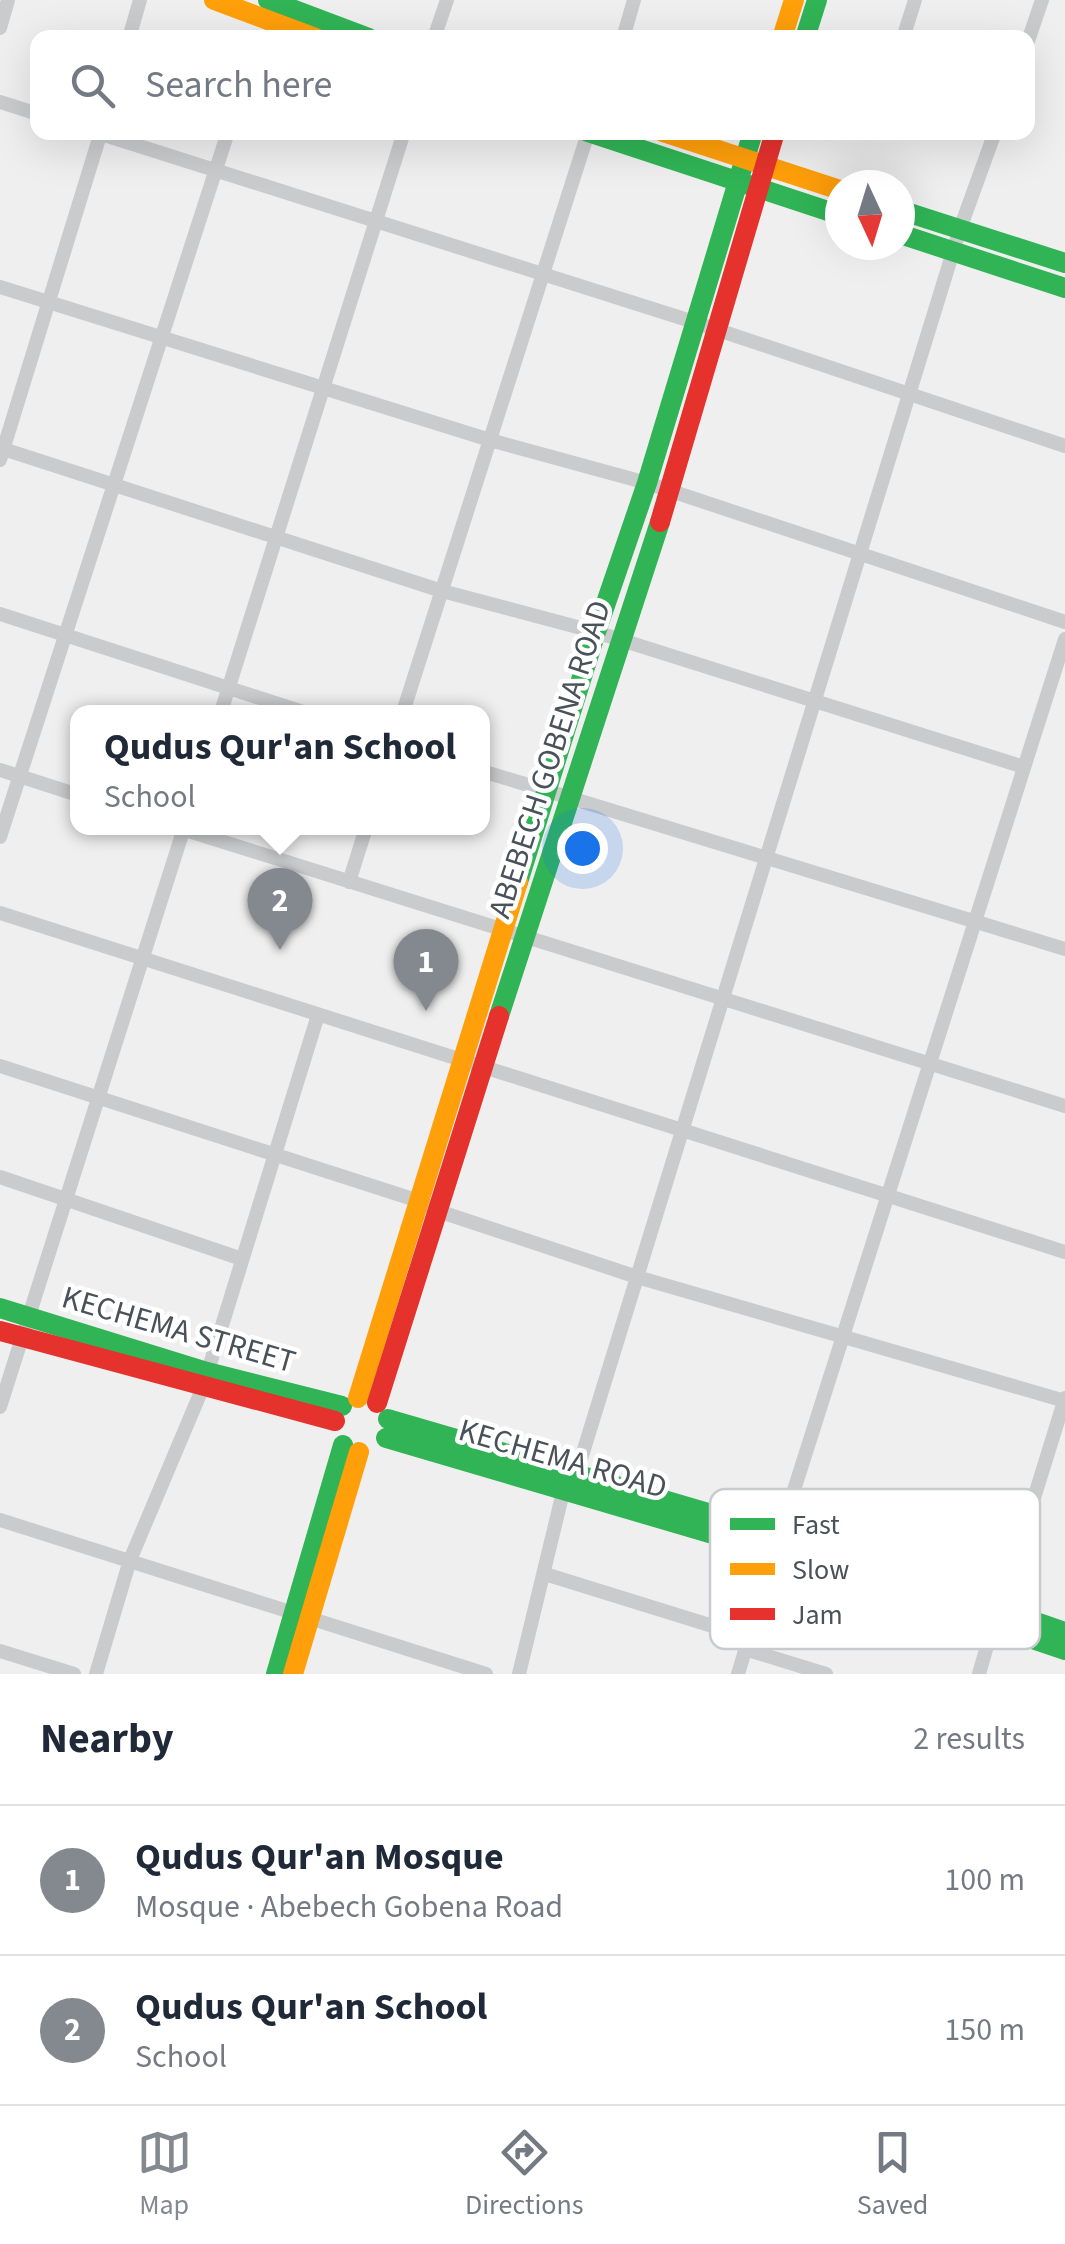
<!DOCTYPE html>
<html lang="en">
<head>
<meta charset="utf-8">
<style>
	body { margin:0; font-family:"Source Sans 3",sans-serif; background:#f6f6f7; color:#1f2937 }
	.compass { position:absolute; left:825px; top:170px; width:90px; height:90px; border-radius:50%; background:#fff; box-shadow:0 10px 40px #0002; rotate:176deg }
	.you { position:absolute; left:582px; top:848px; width:35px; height:35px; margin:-25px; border:8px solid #fff; border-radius:50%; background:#1a73e8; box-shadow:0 0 0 15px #1a73e833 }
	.badge { display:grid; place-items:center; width:65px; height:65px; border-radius:50%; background:#83898e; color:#fff; font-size:32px; font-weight:700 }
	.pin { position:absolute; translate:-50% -82px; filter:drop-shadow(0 2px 5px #0008) }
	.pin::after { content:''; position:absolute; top:52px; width:35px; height:30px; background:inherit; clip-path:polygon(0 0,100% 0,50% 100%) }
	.popup { position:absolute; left:70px; top:705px; width:420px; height:130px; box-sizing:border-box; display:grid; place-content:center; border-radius:20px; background:#fff; filter:drop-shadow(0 2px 8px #0005); font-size:32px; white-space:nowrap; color:#747a83 }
	.popup b { font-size:38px; color:#1f2937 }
	.popup::after { content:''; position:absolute; left:50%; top:100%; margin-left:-20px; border:20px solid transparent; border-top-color:#fff }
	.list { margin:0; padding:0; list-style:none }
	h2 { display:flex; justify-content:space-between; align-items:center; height:130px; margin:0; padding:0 40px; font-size:42px }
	h2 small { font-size:32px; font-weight:400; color:#747a83 }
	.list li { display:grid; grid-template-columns:65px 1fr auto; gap:30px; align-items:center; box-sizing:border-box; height:150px; padding:0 40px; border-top:2px solid #e0e1e3 }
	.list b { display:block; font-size:38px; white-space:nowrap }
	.list p { margin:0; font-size:32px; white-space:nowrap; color:#747a83 }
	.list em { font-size:32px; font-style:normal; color:#747a83 }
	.icon { flex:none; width:55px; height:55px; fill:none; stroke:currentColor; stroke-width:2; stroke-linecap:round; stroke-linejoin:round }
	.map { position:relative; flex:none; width:1065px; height:1674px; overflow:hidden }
	.search { position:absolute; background:#fff; box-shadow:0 10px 40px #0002; left:30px; right:30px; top:30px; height:110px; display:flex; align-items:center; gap:25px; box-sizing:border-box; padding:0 35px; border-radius:20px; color:#747a83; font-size:38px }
	.sheet { height:430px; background:#fff }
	nav { display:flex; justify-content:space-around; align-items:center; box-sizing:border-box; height:140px; border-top:2px solid #e0e1e3; background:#fff; font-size:28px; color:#747a83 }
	nav a { display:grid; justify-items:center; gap:5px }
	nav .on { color:#83898e }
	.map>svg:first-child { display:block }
</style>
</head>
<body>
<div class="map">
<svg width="1065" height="1674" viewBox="0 0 1065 1674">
	<rect width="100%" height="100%" fill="#f0efef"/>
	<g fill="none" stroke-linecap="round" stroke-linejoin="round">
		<!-- street -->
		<path stroke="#cacbcd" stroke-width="14" d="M0 28 8 0
			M129 38 140 0
			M434 38 447 0
			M623 38 634 0
			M903 38 915 0
			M1028 41 1042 0
			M0 102 38 114
			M95 132 694 322 1065 446
			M0 287 490 440 647 483 1065 622
			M0 448 442 591 596 632 1024 767
			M0 460 101 132
			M0 614 303 712
			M221 712 404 132
			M403 712 588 133
			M0 770 78 795
			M482 771 1065 949
			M179 828 1065 1106
			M0 837 228 132
			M349 882 366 828
			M0 913 1065 1252
			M0 1066 419 1201 438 1211 637 1277 1065 1401
			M0 1177 242 1259
			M0 1407 184 828
			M0 1520 486 1674
			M545 1574 748 1637
			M1000 1608 1065 1398
			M745 1649 826 1674
			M0 1651 74 1674
			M96 1674 130 1560 203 1387 318 1015
			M519 1674 564 1488 577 1472 960 229 995 132
			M738 1674 780 1534 1065 639
			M979 1674 993 1625"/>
		<!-- fast -->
		<path stroke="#30b455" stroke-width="20" d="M268 0 369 38
			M805 38 817 0
			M588 132 840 215
			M900 210 1065 263
			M900 234 1065 288
			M518 882 596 632 647 483 753 132
			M499 1016 660 522
			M0 1308 207 1372 342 1406
			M388 1419 780 1534 1065 1632
			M386 1438 774 1552 1065 1650
			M276 1674 343 1445"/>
		<!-- slow -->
		<path stroke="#ff9f0a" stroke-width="20" d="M214 0 316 38
			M782 38 794 0
			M663 132 840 190
			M358 1398 518 882
			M293 1674 359 1452"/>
		<!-- jam -->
		<path stroke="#e5322d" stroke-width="20" d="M660 522 775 132
			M0 1331 335 1421
			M377 1403 499 1016"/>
	</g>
	<g text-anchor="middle" stroke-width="9" stroke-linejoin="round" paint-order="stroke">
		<!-- street labels -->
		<g font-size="32" fill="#495259" stroke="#fff">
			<text transform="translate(549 759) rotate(-72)" y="11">ABEBECH GOBENA ROAD</text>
			<text transform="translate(179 1329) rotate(16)" y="11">KECHEMA STREET</text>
			<text transform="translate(563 1458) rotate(16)" y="11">KECHEMA ROAD</text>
		</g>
	</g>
	<!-- legend -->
	<rect x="710" y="1489" width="330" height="160" rx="15" fill="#fff" stroke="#c8cbcd" stroke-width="2.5"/>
	<rect x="730" y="1518" width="45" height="12" fill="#30b455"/>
	<rect x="730" y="1563" width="45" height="12" fill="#ff9f0a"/>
	<rect x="730" y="1608" width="45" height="12" fill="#e5322d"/>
	<g font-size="28" fill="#495259">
		<text x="792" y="1534">Fast</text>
		<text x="792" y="1579">Slow</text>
		<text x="792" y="1624">Jam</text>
	</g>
</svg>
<svg class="compass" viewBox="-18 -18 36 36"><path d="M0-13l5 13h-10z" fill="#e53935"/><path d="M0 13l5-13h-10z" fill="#747a83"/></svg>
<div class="you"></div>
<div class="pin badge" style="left:426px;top:1011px">1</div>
<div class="pin badge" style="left:280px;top:950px">2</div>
<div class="popup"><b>Qudus Qur'an School</b>School</div>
<div class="search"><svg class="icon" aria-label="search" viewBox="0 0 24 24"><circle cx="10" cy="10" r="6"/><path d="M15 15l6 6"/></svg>Search here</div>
</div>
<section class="sheet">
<h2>Nearby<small>2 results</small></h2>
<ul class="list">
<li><span class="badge">1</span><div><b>Qudus Qur'an Mosque</b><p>Mosque · Abebech Gobena Road</p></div><em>100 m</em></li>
<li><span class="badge">2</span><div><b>Qudus Qur'an School</b><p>School</p></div><em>150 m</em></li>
</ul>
</section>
<nav>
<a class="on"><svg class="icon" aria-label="map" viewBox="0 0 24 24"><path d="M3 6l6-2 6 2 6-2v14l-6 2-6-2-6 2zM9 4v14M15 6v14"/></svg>Map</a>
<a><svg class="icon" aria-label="directions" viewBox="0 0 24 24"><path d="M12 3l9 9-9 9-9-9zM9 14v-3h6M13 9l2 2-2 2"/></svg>Directions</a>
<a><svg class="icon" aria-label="saved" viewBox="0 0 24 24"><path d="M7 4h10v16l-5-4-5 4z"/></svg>Saved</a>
</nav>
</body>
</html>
